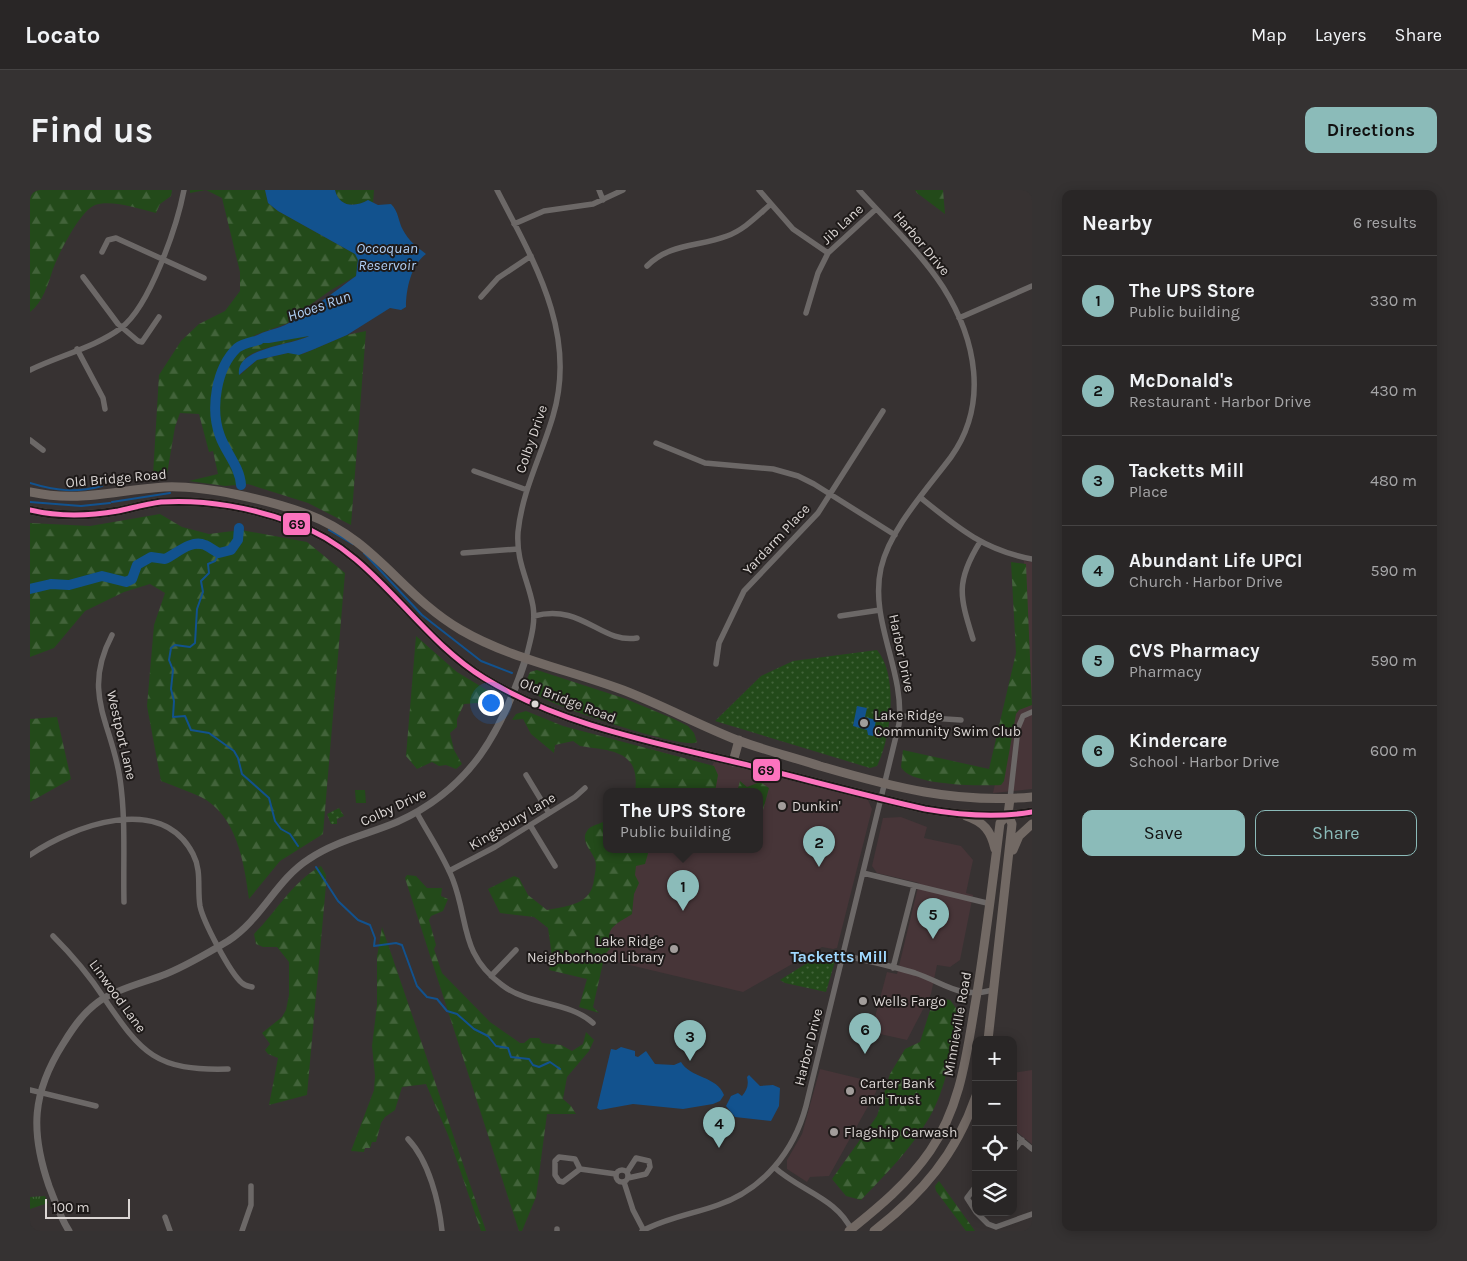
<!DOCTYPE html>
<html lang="en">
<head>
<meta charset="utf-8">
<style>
	body { margin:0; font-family:Karla,sans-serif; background:#353232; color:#f1f3f6 }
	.controls { position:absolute; right:15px; bottom:15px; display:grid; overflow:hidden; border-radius:10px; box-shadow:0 2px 12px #0003 }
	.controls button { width:45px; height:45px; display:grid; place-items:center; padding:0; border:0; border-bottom:1px solid #454343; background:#292626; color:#f1f3f6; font:25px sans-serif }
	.scale { position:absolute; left:15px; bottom:12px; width:85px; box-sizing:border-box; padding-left:5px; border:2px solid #dbd6d4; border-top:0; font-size:14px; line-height:18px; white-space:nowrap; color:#dbd6d4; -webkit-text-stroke:4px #1e1a19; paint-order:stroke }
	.you { position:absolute; left:460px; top:512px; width:18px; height:18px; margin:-12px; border:4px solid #fff; border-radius:50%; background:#1a73e8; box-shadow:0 0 0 8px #1a73e833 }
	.badge { display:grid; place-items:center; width:32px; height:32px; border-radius:50%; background:#8bbbb9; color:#111; font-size:16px; font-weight:700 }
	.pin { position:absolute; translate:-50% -41px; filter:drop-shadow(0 1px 2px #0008) }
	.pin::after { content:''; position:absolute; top:26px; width:18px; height:15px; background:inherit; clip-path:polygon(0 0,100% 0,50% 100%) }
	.popup { position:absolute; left:573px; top:598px; width:160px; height:65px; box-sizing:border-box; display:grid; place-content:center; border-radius:10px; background:#292626; filter:drop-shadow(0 1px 4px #0005); font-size:16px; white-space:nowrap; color:#a5a5a7 }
	.popup b { font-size:19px; color:#f1f3f6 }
	.popup::after { content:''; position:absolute; left:50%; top:100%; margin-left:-10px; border:10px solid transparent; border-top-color:#292626 }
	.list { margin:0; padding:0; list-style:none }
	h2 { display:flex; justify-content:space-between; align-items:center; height:65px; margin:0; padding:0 20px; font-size:21px }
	h2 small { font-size:16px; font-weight:400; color:#a5a5a7 }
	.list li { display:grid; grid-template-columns:32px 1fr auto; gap:15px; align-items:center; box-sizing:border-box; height:90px; padding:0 20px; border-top:1px solid #454343 }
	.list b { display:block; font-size:19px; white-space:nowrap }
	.list p { margin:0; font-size:16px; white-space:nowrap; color:#a5a5a7 }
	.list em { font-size:16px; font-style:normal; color:#a5a5a7 }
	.actions { display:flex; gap:10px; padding:15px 20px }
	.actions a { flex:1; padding:11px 0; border:1px solid #8bbbb9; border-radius:10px; text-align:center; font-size:18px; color:#8bbbb9 }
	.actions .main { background:#8bbbb9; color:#111 }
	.icon { flex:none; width:28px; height:28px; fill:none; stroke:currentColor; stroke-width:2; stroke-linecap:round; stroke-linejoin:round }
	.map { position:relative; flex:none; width:1002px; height:1041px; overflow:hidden; border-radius:10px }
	header { display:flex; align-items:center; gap:30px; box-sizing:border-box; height:70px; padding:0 25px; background:#292626; border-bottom:1px solid #454343 }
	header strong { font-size:24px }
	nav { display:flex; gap:28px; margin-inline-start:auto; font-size:18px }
	.intro { display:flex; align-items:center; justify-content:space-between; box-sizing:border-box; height:120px; padding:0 30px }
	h1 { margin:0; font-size:35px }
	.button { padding:12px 22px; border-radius:10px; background:#8bbbb9; color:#111; font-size:18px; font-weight:700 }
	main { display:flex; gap:30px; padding:0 30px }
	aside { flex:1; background:#292626; border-radius:10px; box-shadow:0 2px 12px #0003 }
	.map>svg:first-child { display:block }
</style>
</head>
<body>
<header>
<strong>Locato</strong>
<nav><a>Map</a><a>Layers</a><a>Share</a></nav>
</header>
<div class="intro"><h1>Find us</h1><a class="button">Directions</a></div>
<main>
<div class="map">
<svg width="1002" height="1041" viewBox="0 0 1002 1041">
	<defs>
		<pattern id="grass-tufts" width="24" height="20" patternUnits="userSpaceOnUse" patternTransform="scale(1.25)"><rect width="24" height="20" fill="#234a1a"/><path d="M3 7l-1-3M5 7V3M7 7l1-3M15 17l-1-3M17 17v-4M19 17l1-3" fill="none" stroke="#42633a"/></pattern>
		<pattern id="forest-firs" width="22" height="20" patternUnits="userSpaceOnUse" patternTransform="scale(1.25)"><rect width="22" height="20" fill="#234a1a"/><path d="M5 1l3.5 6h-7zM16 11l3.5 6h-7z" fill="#42633a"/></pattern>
		<pattern id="park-dots" width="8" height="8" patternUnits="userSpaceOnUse" patternTransform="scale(1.25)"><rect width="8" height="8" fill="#234a1a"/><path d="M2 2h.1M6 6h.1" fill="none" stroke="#42633a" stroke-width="1.8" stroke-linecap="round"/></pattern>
	</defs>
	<rect width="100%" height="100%" fill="#373232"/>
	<!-- commercial -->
	<path fill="#473538" d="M994 371 1002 372V599L963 603 983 510 1000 509Z
		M621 559 682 576 684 572 717 578 838 610 842 619 807 758 803 759 792 757 713 802 566 767 594 660H729V602H609Z
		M871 627 897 637 894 648 931 656 943 670 936 703 943 705 930 770 920 777 907 775 901 804 877 850 841 842 857 782 867 784 889 693 847 683 842 676 853 628Z
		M790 879 848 893 846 902 799 986 780 987 777 992 757 979V970L772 944Z
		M1002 880V954L983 939V883Z"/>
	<!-- grass -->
	<path fill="url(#grass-tufts)" d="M15 1006 18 1013 0 1019V1007Z"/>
	<!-- forest -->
	<path fill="url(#forest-firs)" d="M0 0H142L141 6 130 14 126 23C111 19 80 9 65 15 50 21 29 63 23 79 18 94 13 112 0 122Z
		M160 0H235L238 13 248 21 325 64 328 69 326 86 301 100 260 129 258 133 225 145 218 153H239L281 145C264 153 222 158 214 170 211 174 211 180 210 185L227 170 258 163 273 164 317 145 336 141 321 335 278 313 218 294 195 296 159 291 188 284 183 261 179 262 169 224 150 223 145 237 137 284 123 285 129 185 151 151 169 134 195 121 210 101V82L192 8 176 0 160 3Z
		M305 0H344L343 13 338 10C326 17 309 18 305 0Z
		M885 0H913L915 24 887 3Z
		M130 324 152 337 179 344 211 340 277 352 315 383 293 644 250 671 219 709C214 672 207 626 171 607 158 601 144 596 131 591L117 516 124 435 135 403 120 394 94 402 55 421 24 458 0 467V333L60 336Z
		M981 372 996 374 1002 515 989 520 986 524 974 591 971 595C951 596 880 596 871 577L873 560 959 579 986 463Z
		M386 446 427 482 470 508 465 521 447 513 434 514 427 529V537L420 543 424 560 432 574 426 579 416 575 409 576 402 572 387 579 376 566Z
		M507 480 596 509 644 529 658 536 664 543 667 552C658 561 515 515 501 501 498 498 497 494 496 491L500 482Z
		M496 521 533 536 684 576 688 585 685 602H605C611 559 580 561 550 556L543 551 525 555 524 563 501 544 493 529 482 530 486 524Z
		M27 527 41 589 0 612V529Z
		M710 591 717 597 730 592 739 598 733 620H729V602H707Z
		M577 630V660H619L615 674 606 676 605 685 609 693 604 704 602 724C591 732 571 738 583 756L575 764 563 817 569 823 549 817 557 789 519 780 522 766 518 738 504 727 470 723 458 699 484 686 489 688 498 705 517 720C539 716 562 714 564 689 565 683 567 676 565 670 562 661 550 651 557 641 560 635 571 634 577 630Z
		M291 676 296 685V695L277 905 239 915 248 868 238 864 235 860 240 854 232 843 252 827 256 820 259 805V772L247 757H233L226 754 224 744C247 721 262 692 291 676Z
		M377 685 386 686 397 698H412L411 706 418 709 413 721 401 726 399 730 406 755 404 759 412 783 460 832 490 853H494L500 848H509L512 853 531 855 542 861 553 854 556 842 564 850 559 861 537 887 533 909 541 916 546 924H517L506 1007 492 1041H489L375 688Z
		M352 737 456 1041H451L418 945 396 894 372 897 365 920 355 927 351 933 346 952H342L340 958H335L334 962 321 961 344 900 345 886 342 856 347 815V767Z
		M904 808 920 810 928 821C923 855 917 898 899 928 881 959 856 984 831 1010L816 1006 802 989 847 926 860 884 875 859 890 852Z
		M909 991 945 1041H936L906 1001 905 996Z"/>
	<!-- park -->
	<path fill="url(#park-dots)" d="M847 460C869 486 861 548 847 576L840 578 685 531 731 486 763 471Z
		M309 618 314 626 307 629V634H301L297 624Z
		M800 763 804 766 805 771 796 802 755 793 750 790 790 765Z"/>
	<!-- pitch -->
	<path fill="#234a1a" d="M325 600H335L336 613H326Z"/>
	<!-- water -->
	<path fill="#12528e" d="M235 0H305C309 18 326 17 338 10L348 15 361 14C369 22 368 31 373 40 378 50 387 57 396 64 381 75 376 99 376 117L371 120 360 118 317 145 282 160 269 165 258 163 227 170 209 185C205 158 259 156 279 146L239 153H217C229 140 245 141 259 133 282 119 304 102 326 86L328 70 325 64 248 21 238 13Z
		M827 516 837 518 835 527 846 530 843 546 838 545 837 540 823 536Z
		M591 857 605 861V866L608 867 616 861 625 874 644 875 651 872C660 888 687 886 694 905L690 911 683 914 653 919 603 914 570 920 567 918 581 859 586 860Z
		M719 885 730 896 743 895 750 898 749 916 741 931 705 927 696 916 701 906 708 903 712 906C717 900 719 895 717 887Z"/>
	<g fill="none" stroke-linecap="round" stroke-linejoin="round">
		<!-- stream -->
		<path stroke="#12528e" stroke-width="2" d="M0 293C26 301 46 303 72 296
			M0 312 51 316 80 313
			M82 312 140 303
			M299 340 323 354
			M189 363 185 371 178 374 179 383 171 391 173 402 167 419 165 453 160 457 145 455 141 458 139 470 143 480 141 499 144 511 143 527 155 526 161 540 179 543 204 561 208 568 212 584 239 608 245 631 251 639 260 644 268 656
			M334 363 392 425 451 471 482 483
			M286 677 308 711 328 730 340 735 345 748 344 756 366 753 372 755 387 796 397 807 407 809 417 821 427 824 444 839 458 846 466 856 478 858 481 867 499 869 503 875 509 877 520 872 530 879"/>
		<!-- river -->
		<path stroke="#12528e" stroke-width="10" d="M211 295C210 277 196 263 190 246 180 219 186 178 207 158 213 153 222 152 229 150
			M0 399 21 394 39 395 72 386 96 392 102 389 107 375 121 367 135 369C146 364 161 349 175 355 180 357 184 361 189 363L201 360 208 350 209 338"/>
		<!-- minor -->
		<path stroke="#6c6867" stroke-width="5.5" d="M467 0C503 70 548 143 523 226 512 264 492 301 488 342 486 372 498 389 503 416 506 434 500 451 496 468
			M569 0 573 10
			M729 0 763 39 798 63
			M484 34 514 21 563 14 593 0
			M72 62 78 50 86 48 174 88
			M617 76C640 53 668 57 697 46 714 40 727 26 741 14
			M53 87 88 134 108 151 112 152 129 127
			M451 107 468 88 501 66
			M776 123 788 83 798 63 846 19
			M929 128 1002 96
			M47 159 73 208 75 219
			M0 180C28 166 66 157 91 138 120 116 147 36 154 0
			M0 250 13 260
			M626 253 675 273 743 279 768 286 784 294 865 345
			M444 281 497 300
			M891 308C928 338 954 360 1002 369
			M433 363 488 359
			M504 426C552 413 571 454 607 448
			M810 426 850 420
			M82 445C51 504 82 533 90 589 96 630 93 672 94 712
			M943 449C930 407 925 392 950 352
			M686 474 689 453 714 401 788 323 853 221
			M870 526 931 530
			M496 585 519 623
			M980 609 988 538 993 526 1002 522
			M387 623C399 645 414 667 423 690 439 732 430 764 472 795 499 816 539 811 563 833
			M500 635 525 676
			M0 665C43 636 131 602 163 664 172 681 167 698 170 716 173 731 200 783 212 793 215 796 218 796 222 797
			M419 681 465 657 545 607 555 598
			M833 683 961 714
			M23 746C42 765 59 785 74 808 112 864 126 881 198 879
			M813 765C837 771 861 776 885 783 915 793 928 809 963 800
			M863 778 884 696
			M461 786 486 760
			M0 900 66 916
			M983 943 1002 959
			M378 949C399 971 409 1012 412 1041
			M983 961 992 950
			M529 967 545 969 550 979 533 992 529 991 525 985V971Z
			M744 977C770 1001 807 1008 822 1041
			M550 979 586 984
			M586 986a6 6 0 1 1 12 0a6 6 0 1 1-12 0Z
			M597 982 606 968 619 971 620 977 616 984 598 988
			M594 992 603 1020 614 1041
			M946 996 937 1008 946 1022
			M946 1022 958 1034 966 1037 1002 1024
			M135 1027 140 1041
			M527 1039V1041
			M212 1041 221 1015V996
			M612 1041C636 1028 663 1024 688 1015 734 999 764 961 776 916L869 534C875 481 839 431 851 378 860 339 897 299 921 267 959 214 946 149 913 97 890 62 857 31 829 0"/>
		<!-- tertiary -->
		<path stroke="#6c6867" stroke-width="7" d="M39 1041C30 1027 25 1011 19 996 0 941 2 903 33 854 44 836 56 819 74 808 93 797 116 792 136 784 158 775 178 763 198 751 232 729 246 690 279 669 305 651 339 644 367 632 441 599 472 541 496 468"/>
		<!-- primary -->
		<path stroke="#726964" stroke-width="9" d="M0 302C50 313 85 300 134 297 174 295 239 310 277 324 346 350 371 405 431 440 481 469 540 480 593 500 632 515 669 535 707 550 734 560 762 567 790 576 862 597 926 614 1002 607
			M0 320C29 327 59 326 88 321 102 318 116 314 131 312 175 309 225 318 266 334 345 362 384 445 454 488 531 535 622 552 709 573 771 588 832 605 895 619 929 625 967 628 1002 622
			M703 572 709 550
			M936 626C954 632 961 641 965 659
			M983 660 989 646 1002 634
			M958 850 982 634 978 624
			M819 1041C849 1017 878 993 900 961 933 913 937 858 947 803 956 746 963 690 970 633L978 624 980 609
			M844 1041C892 1004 926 964 946 906"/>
		<!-- bus-1 casing -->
		<g stroke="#1e1a19" stroke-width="9">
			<path id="bus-1" d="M0 320C29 327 59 326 88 321 102 318 116 314 131 312 175 309 225 318 266 334 345 362 384 445 454 488 531 535 622 552 709 573 771 588 832 605 895 619 929 625 967 628 1002 622"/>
		</g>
		<!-- bus-1 -->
		<use href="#bus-1" stroke="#fc73be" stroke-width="5"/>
	</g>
	<!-- markers -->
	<circle fill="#dbd6d4" stroke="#1e1a19" stroke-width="2" cx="505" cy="514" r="4.5"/>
	<g fill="#a29d9b" stroke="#1e1a19" stroke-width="2">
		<circle cx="834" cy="533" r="5"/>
		<circle cx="752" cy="616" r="5"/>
		<circle cx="644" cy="759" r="5"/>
		<circle cx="833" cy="811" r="5"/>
		<circle cx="820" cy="901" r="5"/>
		<circle cx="804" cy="942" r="5"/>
	</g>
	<g text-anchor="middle" stroke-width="4" stroke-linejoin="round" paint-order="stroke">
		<!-- street labels -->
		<g font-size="14" fill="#dbd6d4" stroke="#1e1a19">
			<text transform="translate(812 34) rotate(-43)" y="5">Jib Lane</text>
			<text transform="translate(892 53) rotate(50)" y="5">Harbor Drive</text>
			<text transform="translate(501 249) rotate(-71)" y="5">Colby Drive</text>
			<text transform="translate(86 288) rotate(-5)" y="5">Old Bridge Road</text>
			<text transform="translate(746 349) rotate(-47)" y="5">Yardarm Place</text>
			<text transform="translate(872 463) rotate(78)" y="5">Harbor Drive</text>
			<text transform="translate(538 510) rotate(21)" y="5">Old Bridge Road</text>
			<text transform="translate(92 545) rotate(77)" y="5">Westport Lane</text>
			<text transform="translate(363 617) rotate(-25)" y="5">Colby Drive</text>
			<text transform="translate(482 631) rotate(-31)" y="5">Kingsbury Lane</text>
			<text transform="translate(88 806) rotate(54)" y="5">Linwood Lane</text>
			<text transform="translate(927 834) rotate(-80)" y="5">Minnieville Road</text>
			<text transform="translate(778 857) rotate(-76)" y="5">Harbor Drive</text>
		</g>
		<!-- poi labels -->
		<g font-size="14" fill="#dbd6d4" stroke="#1e1a19" text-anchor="start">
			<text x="844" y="530">Lake Ridge<tspan x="844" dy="16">Community Swim Club</tspan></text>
			<text x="762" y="621">Dunkin'</text>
			<text x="634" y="756" text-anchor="end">Lake Ridge<tspan x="634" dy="16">Neighborhood Library</tspan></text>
			<text x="843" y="816">Wells Fargo</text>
			<text x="830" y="898">Carter Bank<tspan x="830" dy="16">and Trust</tspan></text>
			<text x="814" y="947">Flagship Carwash</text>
		</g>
		<!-- water labels -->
		<g font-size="15" font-style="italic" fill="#afcff5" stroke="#1e1a19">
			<text x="357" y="63">Occoquan<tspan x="357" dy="17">Reservoir</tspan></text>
			<text transform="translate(289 116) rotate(-19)" y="5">Hooes Run</text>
		</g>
		<!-- quarter labels -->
		<g font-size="16" font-weight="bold" fill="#9fd8ff" stroke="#1e1a19">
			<text x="809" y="772">Tacketts Mill</text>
		</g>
	</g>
	<g stroke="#1e1a19" stroke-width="2">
		<rect x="252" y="322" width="29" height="24" rx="5" fill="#fc73be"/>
		<rect x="722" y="568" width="29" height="24" rx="5" fill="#fc73be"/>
	</g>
	<g font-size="14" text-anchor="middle" font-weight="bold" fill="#111">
		<text x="267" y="339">69</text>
		<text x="736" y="585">69</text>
	</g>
</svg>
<div class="controls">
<button>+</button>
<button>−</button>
<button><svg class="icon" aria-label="locate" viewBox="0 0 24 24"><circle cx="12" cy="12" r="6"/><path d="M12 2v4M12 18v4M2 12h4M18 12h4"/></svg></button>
<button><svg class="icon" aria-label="layers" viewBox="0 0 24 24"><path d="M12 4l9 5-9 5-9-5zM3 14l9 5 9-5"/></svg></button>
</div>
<div class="scale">100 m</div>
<div class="you"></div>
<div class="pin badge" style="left:653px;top:721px">1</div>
<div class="popup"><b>The UPS Store</b>Public building</div>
<div class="pin badge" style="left:789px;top:677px">2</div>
<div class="pin badge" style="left:660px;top:871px">3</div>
<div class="pin badge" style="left:689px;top:958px">4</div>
<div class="pin badge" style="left:903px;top:749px">5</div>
<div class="pin badge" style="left:835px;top:864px">6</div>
</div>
<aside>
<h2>Nearby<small>6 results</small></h2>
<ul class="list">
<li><span class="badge">1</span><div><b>The UPS Store</b><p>Public building</p></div><em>330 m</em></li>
<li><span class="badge">2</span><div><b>McDonald's</b><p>Restaurant · Harbor Drive</p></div><em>430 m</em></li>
<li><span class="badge">3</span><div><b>Tacketts Mill</b><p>Place</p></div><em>480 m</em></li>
<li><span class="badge">4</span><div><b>Abundant Life UPCI</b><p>Church · Harbor Drive</p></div><em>590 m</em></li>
<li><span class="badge">5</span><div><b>CVS Pharmacy</b><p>Pharmacy</p></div><em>590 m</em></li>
<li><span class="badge">6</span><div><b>Kindercare</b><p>School · Harbor Drive</p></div><em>600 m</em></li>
</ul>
<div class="actions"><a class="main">Save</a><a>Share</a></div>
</aside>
</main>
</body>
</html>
